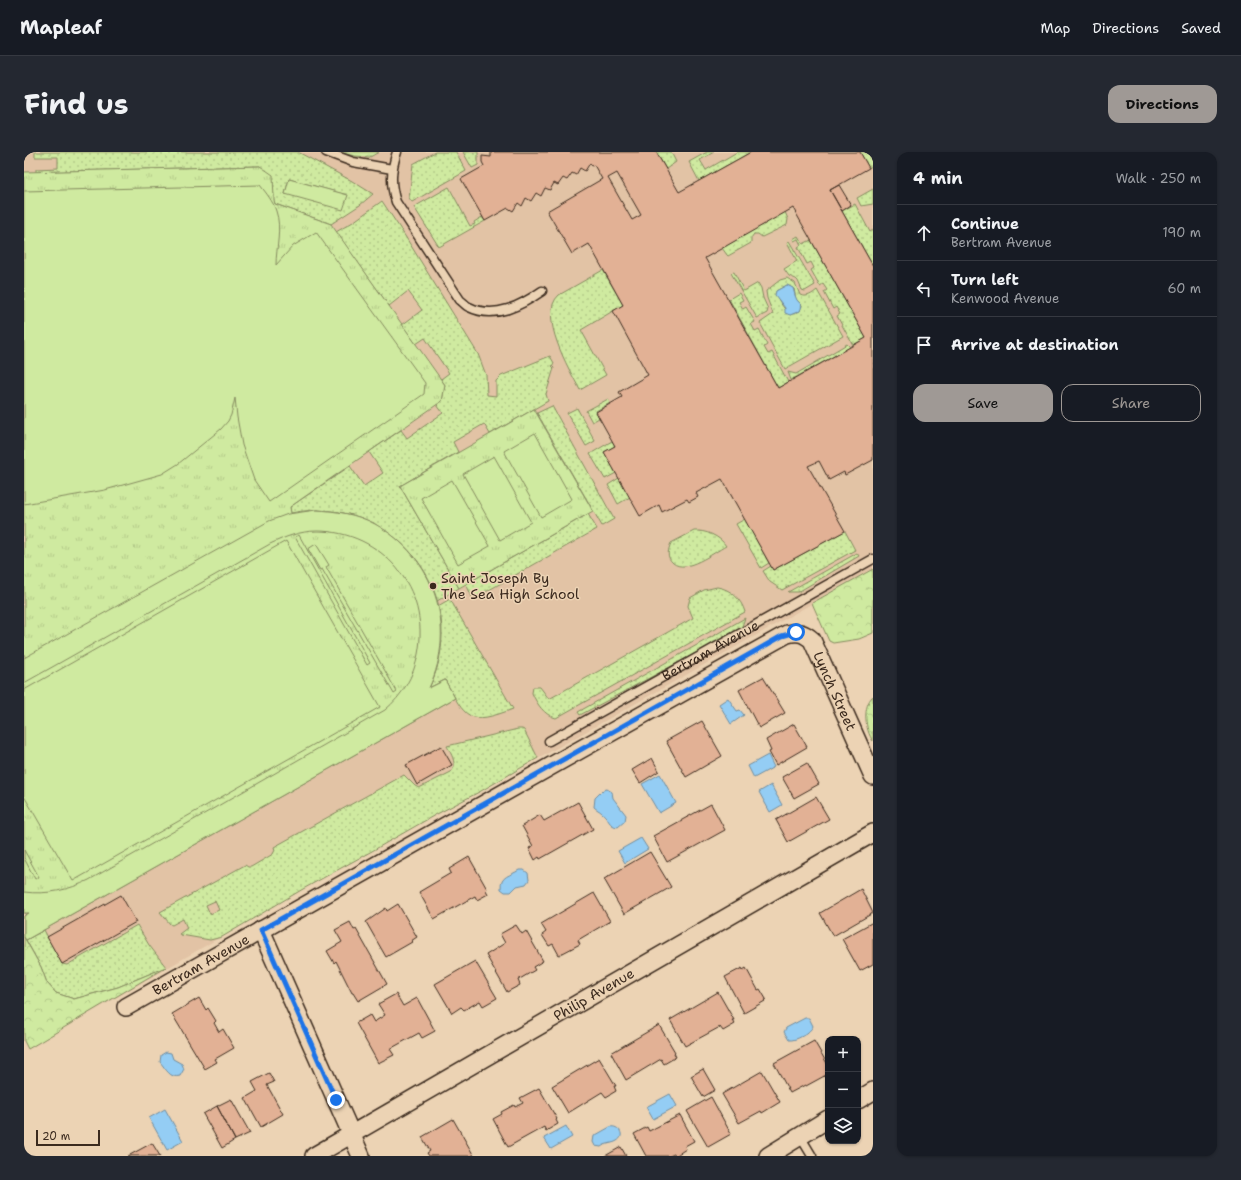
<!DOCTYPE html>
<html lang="en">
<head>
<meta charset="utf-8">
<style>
	body { margin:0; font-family:"Shantell Sans",sans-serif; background:#242831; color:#f1f3f6 }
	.controls { position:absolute; right:12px; bottom:12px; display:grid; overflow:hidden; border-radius:8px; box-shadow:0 1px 3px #0004 }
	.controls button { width:36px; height:36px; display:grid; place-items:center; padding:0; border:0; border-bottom:1px solid #363941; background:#171b24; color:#f1f3f6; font:20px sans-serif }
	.scale { position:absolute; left:12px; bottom:10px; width:64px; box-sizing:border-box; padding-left:4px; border:2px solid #3b2a1e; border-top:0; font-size:11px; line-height:14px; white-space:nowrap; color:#3b2a1e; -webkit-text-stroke:3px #ecd3b4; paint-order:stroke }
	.stop { position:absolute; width:12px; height:12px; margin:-9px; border:3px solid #1a73e8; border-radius:50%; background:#fff }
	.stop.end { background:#1a73e8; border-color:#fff; box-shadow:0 1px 4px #0008 }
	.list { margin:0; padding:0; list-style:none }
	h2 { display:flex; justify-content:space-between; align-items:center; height:52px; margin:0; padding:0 16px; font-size:17px }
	h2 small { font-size:13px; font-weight:400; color:#9ea1a6 }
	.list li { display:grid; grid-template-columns:26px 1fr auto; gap:12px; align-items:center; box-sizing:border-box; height:56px; padding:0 16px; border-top:1px solid #363941 }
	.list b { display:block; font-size:15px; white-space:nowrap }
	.list p { margin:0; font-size:13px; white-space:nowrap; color:#9ea1a6 }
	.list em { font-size:13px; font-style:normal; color:#9ea1a6 }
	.actions { display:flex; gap:8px; padding:12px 16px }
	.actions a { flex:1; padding:9px 0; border:1px solid #9f9995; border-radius:12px; text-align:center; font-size:14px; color:#9f9995 }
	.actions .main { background:#9f9995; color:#111 }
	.icon { flex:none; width:22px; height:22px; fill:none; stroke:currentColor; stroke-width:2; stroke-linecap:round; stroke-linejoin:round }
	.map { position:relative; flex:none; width:849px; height:1004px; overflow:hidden; border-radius:12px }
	header { display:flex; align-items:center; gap:24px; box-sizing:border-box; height:56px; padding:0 20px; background:#171b24; border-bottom:1px solid #363941 }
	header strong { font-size:19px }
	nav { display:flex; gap:22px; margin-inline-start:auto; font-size:14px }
	.intro { display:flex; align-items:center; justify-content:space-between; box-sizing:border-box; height:96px; padding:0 24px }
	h1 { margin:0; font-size:28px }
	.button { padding:10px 18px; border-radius:12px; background:#9f9995; color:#111; font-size:14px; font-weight:700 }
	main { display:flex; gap:24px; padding:0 24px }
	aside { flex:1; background:#171b24; border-radius:12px; box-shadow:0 1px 3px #0004 }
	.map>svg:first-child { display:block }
</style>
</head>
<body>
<header>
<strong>Mapleaf</strong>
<nav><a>Map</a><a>Directions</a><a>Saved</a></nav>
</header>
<div class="intro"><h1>Find us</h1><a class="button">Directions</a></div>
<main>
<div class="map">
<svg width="849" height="1004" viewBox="0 0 849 1004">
	<defs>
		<pattern id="grass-dots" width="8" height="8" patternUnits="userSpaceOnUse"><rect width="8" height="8" fill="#cfeaa0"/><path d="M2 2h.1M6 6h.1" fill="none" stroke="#b3c989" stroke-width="1.8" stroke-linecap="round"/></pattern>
		<pattern id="forest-crowns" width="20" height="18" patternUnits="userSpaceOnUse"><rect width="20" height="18" fill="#cfeaa0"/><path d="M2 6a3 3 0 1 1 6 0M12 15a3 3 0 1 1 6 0" fill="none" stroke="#b3c989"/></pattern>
		<pattern id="park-tufts" width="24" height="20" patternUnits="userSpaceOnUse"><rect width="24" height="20" fill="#cfeaa0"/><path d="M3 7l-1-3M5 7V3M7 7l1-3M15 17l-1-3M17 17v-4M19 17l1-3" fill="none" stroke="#b3c989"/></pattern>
	</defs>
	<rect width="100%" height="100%" fill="#ecd3b4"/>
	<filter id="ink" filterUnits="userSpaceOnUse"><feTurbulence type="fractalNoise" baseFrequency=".025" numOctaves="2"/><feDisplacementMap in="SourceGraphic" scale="8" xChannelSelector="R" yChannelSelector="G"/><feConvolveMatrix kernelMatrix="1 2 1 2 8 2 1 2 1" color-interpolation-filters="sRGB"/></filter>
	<g filter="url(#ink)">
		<!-- built -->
		<path fill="#e2c3a5" d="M0 0H314L331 4 346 5 355 0H849V417L457 639 411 663 348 699 279 737 4 897 0 889Z"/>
		<!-- grass -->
		<path fill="url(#grass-dots)" stroke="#858a5f" fill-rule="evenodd" d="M11 0H274L328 29 349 42 336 53 307 72 251 52 236 14 12 20V17L34 16V5H11ZM265 27 323 43V44L261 42Z
			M411 0H432L442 19 388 50 385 46 389 12Z
			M439 0H454V13L448 16Z
			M632 0H647L652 10 642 17Z
			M683 0H690L676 8 682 18 713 0H727L675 29 665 10Z
			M836 0H849V13L845 16Z
			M425 35 446 74 451 72 450 70 458 65 461 69 415 95 390 55Z
			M849 37V52L837 54 833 46Z
			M358 49 381 84 454 202 462 223 463 243 472 244V229L477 224 526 204 530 211 528 214 530 216 522 242 524 249 466 282 460 272 429 290 434 300 376 334 435 436 413 449 407 433 390 404 350 371 335 365 315 360 292 358 267 362 266 355 326 314 340 334 359 321 345 300 377 278 383 286 419 261 413 253 418 249 421 233 417 227 425 221 401 186 392 192 378 173 398 158 384 139 365 154 312 80 329 70Z
			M831 52 846 80 849 78V114L818 59Z
			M761 60 764 67 763 73 738 85 734 82H730L727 86V91L704 104 703 103 698 96Z
			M774 84 779 92 787 88 842 186 829 193 813 164 816 162 812 155 809 157 800 140 803 138 799 132 796 134 787 118 790 116 787 110 783 112 774 95 777 93 774 87 770 89 769 87Z
			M765 89 791 133 781 139 778 138 774 129 772 127 765 124 760 117 773 109 763 90Z
			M579 118 599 153 557 178 582 223 556 238C545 217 513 163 535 143Z
			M710 120 720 139 734 131 737 136 739 146 744 157 743 161 733 166 707 121Z
			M763 126 771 131 776 143C783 146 788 142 793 138L819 184 761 217 736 171 749 162 743 146 742 139 756 128ZM763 133 770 137 772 147 778 153 776 159 766 163C761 158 751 145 752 139Z
			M715 141 719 148 715 150 719 157 722 155 731 170 727 172 731 179 735 177 743 193 740 195 744 202 748 200 764 230 754 236 705 147Z
			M823 192 826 195 767 228 764 220 772 222Z
			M584 247 586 251 572 259 575 266 568 270 562 259Z
			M528 254 590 367 578 374 513 261Z
			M553 256 571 289 562 294 543 261Z
			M588 289 591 294 580 300 592 321 581 327 566 302Z
			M595 326 606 345 594 352 584 333Z
			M564 362 573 377 449 447 442 432Z
			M721 367 745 411 737 416 712 372Z
			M670 379C681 378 696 384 702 394 689 401 662 422 649 411 642 405 644 398 647 391Z
			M821 379 831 398 758 438 746 430 739 419 747 414 749 418Z
			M833 401 835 404 774 440H764Z
			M693 435C707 437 717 447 721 460L532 566C520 563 513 552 508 541L509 535H516L525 547 669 466 664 454 666 446 680 438Z
			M426 447 489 557C444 574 442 567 421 528L405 536C418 510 420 482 414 454Z
			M721 466 717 477 556 563 554 560Z
			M494 577H498L500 578 514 606 457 639 411 663 348 699 279 737 198 785 186 788 157 783 155 782 163 776 159 767 148 773 146 772 136 760 221 713 224 715H227L249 702 251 698 250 695 380 623 391 634 395 636 427 620C434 612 427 602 423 594ZM191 749 195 758 186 762 182 753Z
			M113 773 125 793 142 815 94 835 50 847 32 841 23 831 17 815 2 788 20 778 38 812 43 813Z"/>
		<!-- forest -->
		<path fill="url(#forest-crowns)" stroke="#858a5f" d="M314 0H355L346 5 331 4Z
			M849 417V481L835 487 809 491 805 489 788 451Z
			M849 544V589C841 578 838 554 849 544Z
			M0 785 17 815 23 831 32 841 50 847 94 835 142 815 4 897 0 889Z"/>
		<!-- park -->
		<path fill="url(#park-tufts)" stroke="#858a5f" d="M236 14 249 23 250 48 251 52 307 72 421 233 418 249 266 355 267 361C368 340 451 443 405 536L421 528 431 546 2 788 0 785V764L5 761H0V506L1 505 0 502V20Z
			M510 257 569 359 435 436 376 334Z"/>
		<!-- pitch -->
		<path fill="#cfeaa0" stroke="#858a5f" d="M265 27 324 43 319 58 261 42Z
			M236 33C242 41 249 49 252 59 258 76 252 96 252 113L269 94 292 80 401 231 400 242 245 350 230 328 218 293 213 265 211 246 207 263 204 269 197 277 154 312 138 322 81 338 0 352V39Z
			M511 281 548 347 517 365 480 299Z
			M470 304 507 370 476 388 439 322Z
			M428 328 466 394 434 412 397 346Z
			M292 358C312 359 333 362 351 372 410 405 434 474 405 536L421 528 431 546 2 788 0 785V764L5 761H0V740C23 743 45 738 65 728L361 558C378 544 390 524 394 502 407 437 358 379 293 379 276 379 261 385 246 392L0 531V506L245 369 264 362Z
			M275 383 346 511 343 513 271 385Z
			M262 389 356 555 49 729 0 644V538Z
			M292 392 305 413 302 415 373 540 370 542 298 417 296 418 284 397Z
			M0 698 15 725 11 727 0 706Z"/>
		<!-- water -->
		<path fill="#94cdf4" stroke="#708c9e" d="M763 133 769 136C770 139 771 145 773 148 777 153 779 152 776 159L766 163 761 161V156L751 143 752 139Z
			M704 546 713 559 716 558 720 563 707 572 695 552Z
			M744 603 750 615 730 626 724 614Z
			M636 622 652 651 635 661 618 632Z
			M747 633 758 653 746 660 735 640Z
			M583 637 588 640 589 646 602 663 601 669 594 675C584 674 585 666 578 661 575 658 573 658 570 655L571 646 579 638Z
			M617 686 624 697 601 711 594 699Z
			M495 718H500L504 721 505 728 502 732 493 734 487 740H481L477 737C476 723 487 724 495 718Z
			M781 866H785L789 874C786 881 772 889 765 888L760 880 762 876Z
			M142 900 147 901 149 907 158 912 160 917 156 924C146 927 142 917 136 910L137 903Z
			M646 942 653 954 629 967 622 955Z
			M141 957 159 989 143 998 125 966Z
			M542 974 548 985 527 997 520 986Z
			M586 975C595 973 602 984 593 989 588 992 582 991 577 995L571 994 569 990 570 984Z"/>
		<!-- building -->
		<path fill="#e2b195" stroke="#3b2a1e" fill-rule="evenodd" d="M467 0H632L655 40 727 0H836L845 16 806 38 849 114V308L821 323 820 320 805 328 795 309 784 314 821 379 749 418 698 327 672 341 674 345 665 350 663 347 638 360 635 353 616 364 580 300 591 294 572 260 598 245 595 240 624 223 589 159 599 153 565 92 548 102 523 59 578 27 570 13 568 14 566 11 561 19 556 16 552 23 548 21 543 28 539 26 534 33 530 31 526 38 521 36 517 44 512 41 507 49 502 46 498 54 494 51 489 59 484 56 461 69 437 27 460 14 458 10V4L467 5ZM593 21 617 63 608 68 584 26ZM769 56 842 186 754 236 681 106Z
			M815 33 827 53 818 59 806 38Z
			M739 525 761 561 735 576 715 538Z
			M678 569 698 604 662 625 642 589Z
			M770 572 783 595 752 613 745 600 747 599 742 588Z
			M417 594 428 613 393 633 382 613Z
			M628 606 635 619 616 631 608 618Z
			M783 611 795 632 770 646 758 625Z
			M792 645 805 667 764 690 752 668Z
			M554 650 569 677 516 707 515 705 511 708 505 696 509 694 498 674 516 663 520 669Z
			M687 652 701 678 643 710 629 684Z
			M626 700 647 735 600 762 580 727Z
			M445 705 463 737 462 738 464 742 453 748 451 744 410 767 395 740 427 721 425 717Z
			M837 737 849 761 809 784 796 761Z
			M570 741 586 769 554 788 556 792 535 803 529 792 525 794 518 783 522 780 517 772Z
			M97 743 112 770 38 812 23 785Z
			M374 752 393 785 387 789 388 790 362 805 342 770 362 756 363 759Z
			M326 770 330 778 332 777 363 832 334 849 329 841H328L312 809 310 811 303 799 318 790 311 778Z
			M849 770V812L836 819 818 787Z
			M492 773 498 782 502 779 519 809 509 815 511 818 494 828 496 833 483 840 462 803 481 791 476 782Z
			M451 809 473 846 459 854 456 849 440 858 437 855 428 861 411 832Z
			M718 816 719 818 722 816 734 838 736 837 742 847 740 848 741 849 720 861 701 825Z
			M694 840 710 868H708L711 872 699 879 696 875 661 894 646 868Z
			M372 842 379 854 393 846 411 879 398 886 395 881 366 897 370 903 354 911 332 871 346 863 350 870 361 863 354 852Z
			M175 846 182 858 184 856 192 869 190 871 195 880 199 877 210 896 191 907 193 910 181 917 148 862Z
			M635 873 651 900 650 901 652 905 640 912 637 907 602 928 587 901Z
			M790 889 804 913V922L782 934 781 933 766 941 750 911Z
			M575 906 592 934H590L592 939 582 945 578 940 544 961 528 934Z
			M679 917 691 938 679 945 667 924Z
			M738 919 756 950 738 961 737 959 715 971 698 942Z
			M245 921 250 930 243 933 259 962 237 975 221 946 233 939 228 930Z
			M515 936 533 967 532 968 534 972 522 979 520 975 484 995 469 967 478 962 477 960 490 953 491 955 499 951 496 946Z
			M687 945 707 982 684 995 663 959Z
			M207 947 226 981 211 988 193 954Z
			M193 954 211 988 198 996 179 962Z
			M656 963 670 989 661 994 662 997 651 1004 650 1002 645 1004H622L610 982 623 975 625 979Z
			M429 967 450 1004H405L403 1001 406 999 398 985Z
			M128 991 136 1004H104Z
			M597 995 602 1004H581Z"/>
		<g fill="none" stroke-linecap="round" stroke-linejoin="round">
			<!-- service casing -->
			<g stroke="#3b2a1e" stroke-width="11">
				<g id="service">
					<path d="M302 0 329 10 368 17"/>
					<path d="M373 0C367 18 366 32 372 50L436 148C439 150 442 154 445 155 471 168 498 153 518 139"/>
					<path id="s1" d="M525 589 849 407"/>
					<path d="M776 984 788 1004"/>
				</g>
			</g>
			<!-- minor casing -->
			<g stroke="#3b2a1e" stroke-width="20">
				<g id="minor">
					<path d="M237 778 337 1004"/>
					<path id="s2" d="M102 855 536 609 763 482C774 479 780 481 788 488L849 624"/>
					<path d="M834 948 849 939"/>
					<path id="s3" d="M290 1004 849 681"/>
					<path d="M744 1004 804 967"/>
				</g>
			</g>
			<!-- service -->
			<use href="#service" stroke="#ecd3b4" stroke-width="8"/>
			<!-- minor -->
			<use href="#minor" stroke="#ecd3b4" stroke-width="17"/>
		</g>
	</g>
	<g fill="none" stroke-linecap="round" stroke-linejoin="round" filter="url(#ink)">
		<!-- route -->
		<path stroke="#1a73e8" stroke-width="5" d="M312 948 237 778 758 484 772 480"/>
	</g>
	<!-- markers -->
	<circle fill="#3b2a1e" stroke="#ecd3b4" stroke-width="1.5" cx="409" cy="434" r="4"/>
	<g text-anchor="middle" stroke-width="3" stroke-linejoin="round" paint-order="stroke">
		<!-- poi labels -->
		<g font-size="14" fill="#3b2a1e" stroke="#ecd3b4" text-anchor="start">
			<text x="417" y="431">Saint Joseph By<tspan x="417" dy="16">The Sea High School</tspan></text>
		</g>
		<!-- street labels -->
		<g font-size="14" fill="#3b2a1e" stroke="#ecd3b4">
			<text dy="5" stroke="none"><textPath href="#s1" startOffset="185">Bertram Avenue</textPath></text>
			<text dy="5" stroke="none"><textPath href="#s2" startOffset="842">Lynch Street</textPath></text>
			<text dy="5" stroke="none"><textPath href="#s2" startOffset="86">Bertram Avenue</textPath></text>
			<text dy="5" stroke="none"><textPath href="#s3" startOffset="323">Philip Avenue</textPath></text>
		</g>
	</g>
</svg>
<div class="controls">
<button>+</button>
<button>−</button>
<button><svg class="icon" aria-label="layers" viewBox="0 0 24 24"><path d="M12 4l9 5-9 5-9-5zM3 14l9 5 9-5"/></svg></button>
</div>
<div class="scale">20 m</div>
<div class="stop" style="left:772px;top:480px"></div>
<div class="stop end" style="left:312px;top:948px"></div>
</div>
<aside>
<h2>4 min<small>Walk · 250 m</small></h2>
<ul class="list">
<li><svg class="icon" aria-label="ahead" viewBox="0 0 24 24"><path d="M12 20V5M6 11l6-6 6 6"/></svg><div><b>Continue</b><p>Bertram Avenue</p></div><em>190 m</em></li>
<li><svg class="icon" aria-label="left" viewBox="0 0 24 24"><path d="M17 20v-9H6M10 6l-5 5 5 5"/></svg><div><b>Turn left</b><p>Kenwood Avenue</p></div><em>60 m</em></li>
<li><svg class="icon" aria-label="arrive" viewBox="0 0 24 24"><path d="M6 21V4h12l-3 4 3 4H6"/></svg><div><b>Arrive at destination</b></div></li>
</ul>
<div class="actions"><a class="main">Save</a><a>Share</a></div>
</aside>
</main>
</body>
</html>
